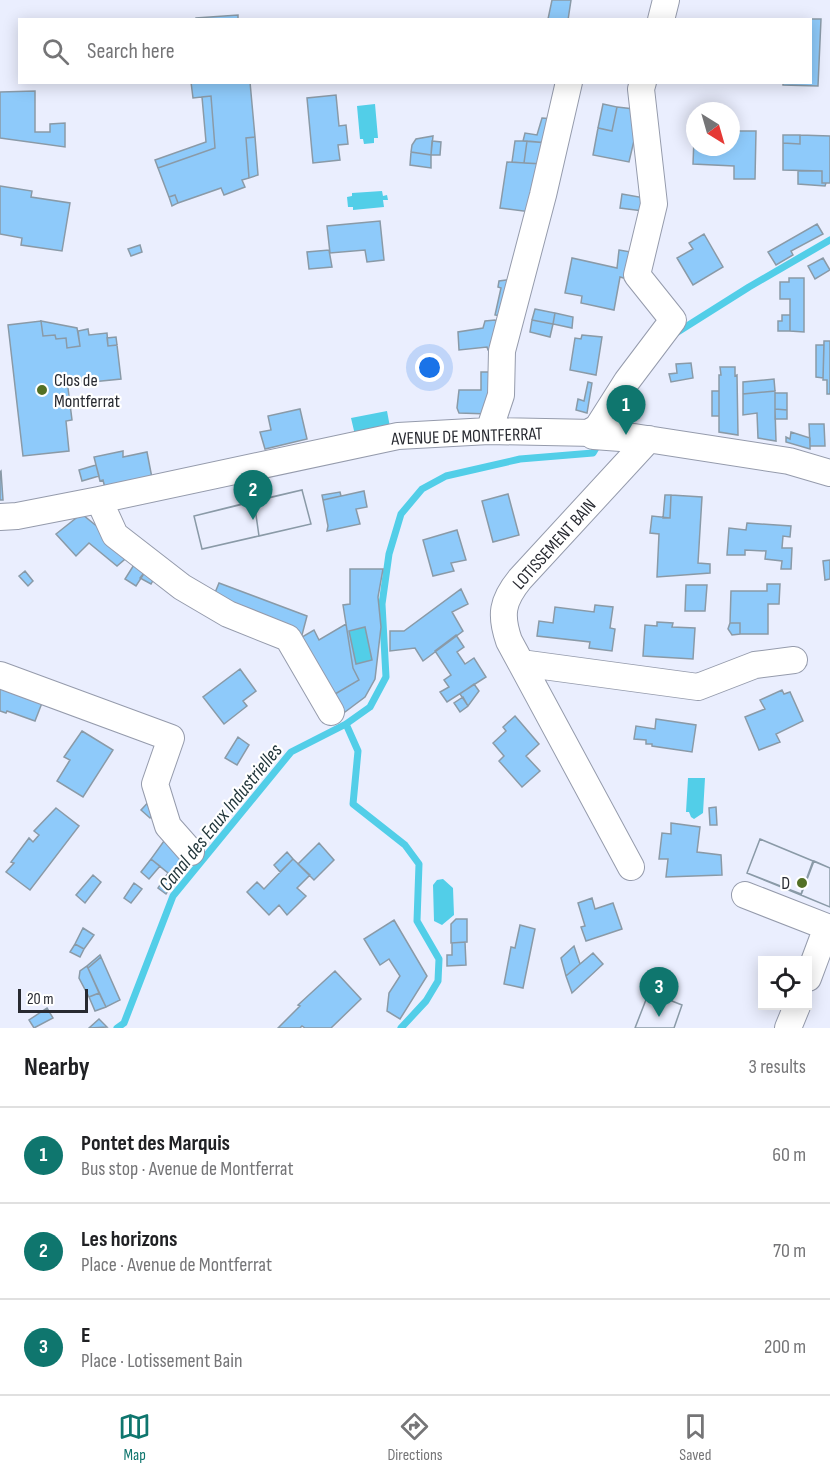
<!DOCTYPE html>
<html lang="en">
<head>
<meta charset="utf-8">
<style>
	body { margin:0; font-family:"Sofia Sans Condensed",sans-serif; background:#f2f2f2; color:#202124 }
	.controls { position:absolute; right:18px; bottom:18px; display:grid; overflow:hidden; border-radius:0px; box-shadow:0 3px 15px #0003 }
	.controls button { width:54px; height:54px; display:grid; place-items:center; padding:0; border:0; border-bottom:2px solid #e0e0e0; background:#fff; color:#202124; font:30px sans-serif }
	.compass { position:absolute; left:686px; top:102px; width:54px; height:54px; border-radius:50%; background:#fff; box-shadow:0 3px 15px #0003; rotate:143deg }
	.scale { position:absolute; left:18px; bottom:15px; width:70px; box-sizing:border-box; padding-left:6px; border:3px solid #282a31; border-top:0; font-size:16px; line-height:21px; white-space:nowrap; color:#282a31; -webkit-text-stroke:4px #fff; paint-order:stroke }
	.you { position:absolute; left:430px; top:368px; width:21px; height:21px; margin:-15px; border:4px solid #fff; border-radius:50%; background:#1a73e8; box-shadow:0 0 0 9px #1a73e833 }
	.badge { display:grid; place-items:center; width:39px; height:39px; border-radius:50%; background:#0f766e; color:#fff; font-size:20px; font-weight:700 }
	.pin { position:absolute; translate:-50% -50px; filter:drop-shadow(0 2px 3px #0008) }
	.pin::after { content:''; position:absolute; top:32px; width:21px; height:18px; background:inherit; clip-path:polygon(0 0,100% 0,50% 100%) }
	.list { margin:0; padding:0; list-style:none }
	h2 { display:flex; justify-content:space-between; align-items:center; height:78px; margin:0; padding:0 24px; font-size:26px }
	h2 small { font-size:20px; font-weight:400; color:#757577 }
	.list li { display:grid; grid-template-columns:39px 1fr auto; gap:18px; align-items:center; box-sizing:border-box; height:96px; padding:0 24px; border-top:2px solid #e0e0e0 }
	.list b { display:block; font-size:22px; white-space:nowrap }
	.list p { margin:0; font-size:20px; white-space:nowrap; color:#757577 }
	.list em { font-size:20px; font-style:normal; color:#757577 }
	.icon { flex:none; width:33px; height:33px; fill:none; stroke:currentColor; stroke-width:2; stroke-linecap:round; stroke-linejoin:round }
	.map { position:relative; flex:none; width:830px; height:1028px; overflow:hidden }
	.search { position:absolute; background:#fff; box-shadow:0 3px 15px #0003; left:18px; right:18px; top:18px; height:66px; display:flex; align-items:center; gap:15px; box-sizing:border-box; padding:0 21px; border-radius:0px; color:#757577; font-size:22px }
	.sheet { height:366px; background:#fff }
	nav { display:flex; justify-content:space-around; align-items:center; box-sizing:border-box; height:84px; border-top:2px solid #e0e0e0; background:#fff; font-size:16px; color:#757577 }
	nav a { display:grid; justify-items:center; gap:3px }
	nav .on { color:#0f766e }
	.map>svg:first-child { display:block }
</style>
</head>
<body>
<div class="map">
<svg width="830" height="1028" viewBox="0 0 830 1028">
	<rect width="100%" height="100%" fill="#eaeefe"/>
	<!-- water -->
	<path fill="#52cee8" d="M375 104 378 138H374V143L364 144 363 139H360L357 106Z
		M382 191 383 196 387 195 388 200H383L384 207 353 210V207H348L347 197 352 196V193Z
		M387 411 390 427 355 435 351 418Z
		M365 627 372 660 356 664 349 631Z
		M688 778H705L703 813 694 819 691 817 689 812H686Z
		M443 879 453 888 454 915 442 925 434 921 433 885 437 880Z"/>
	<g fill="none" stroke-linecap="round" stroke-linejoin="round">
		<!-- stream -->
		<path stroke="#52cee8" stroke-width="7" d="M676 333 749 287 830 240
			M346 724 358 751 353 804 405 845 419 864 417 921 439 959 438 981 426 1001 401 1028
			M117 1028 124 1023 173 896 291 752 346 724 370 707 386 677 382 604 389 554 401 514 422 489 446 476 520 459 593 453 599 443"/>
	</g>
	<!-- building -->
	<path fill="#8ecafa" stroke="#8a9aa7" stroke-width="1.5" fill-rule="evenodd" d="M552 0H571L568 20 548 19Z
		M238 15V20H196V18Z
		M790 19H821L818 86 783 85V82H810V20Z
		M191 82H250L255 137 246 138 249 178 242 180 245 187 224 195 221 188 178 203 175 195 169 197 158 168 215 148 211 96 193 98Z
		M35 91V132H50V124L65 123V147L0 138V92Z
		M336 95 339 126 346 125 348 144 338 145 340 160 313 163 307 98Z
		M211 96 215 148 158 168 155 160 206 142 202 97Z
		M603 104 617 107 612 131 598 128Z
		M617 107 634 109 632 125 634 126 633 131 636 132 629 162 593 155 598 128 612 131Z
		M542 118 553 119 548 143 523 141 525 133 537 135Z
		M731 131H756L755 179H734V166L693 164 694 138 695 147H731Z
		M783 135H800V144L783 143Z
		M800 135 830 136V183H822V171L783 170V143L800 144Z
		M433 136 431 155 411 152 412 145 416 139Z
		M255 137 258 175 249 178 246 138Z
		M432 141 441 142 440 155H431Z
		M515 141H527L524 163 512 162Z
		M527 141 548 143 543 164 524 163Z
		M411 152 431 155V168L410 165Z
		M507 162 543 164 531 212 500 208Z
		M798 171H822V183H826L825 186 798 184Z
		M0 186 32 191 31 197 70 203 62 251 21 245 22 238 0 234Z
		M622 194 645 198 643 211 620 208Z
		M175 195 178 203 172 206 169 197Z
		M380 221 384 260 367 262 365 250 330 253 327 226Z
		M817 224 823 234 791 251 793 255 776 265 768 252Z
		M704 234 723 267 693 285 677 258 693 249 689 243Z
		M140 245 142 252 131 256 128 249Z
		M329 250 332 267 309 269 307 252Z
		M619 250 631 252 627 279 620 277 614 310 581 303 582 296 565 293 572 258 617 268Z
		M823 258 830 270 815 279 808 266Z
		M789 278H804V332L790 331V299H780V282H789Z
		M514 279 506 317 495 315 501 288 498 287 499 281Z
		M535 309 555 313 553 324 532 320Z
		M555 313 573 317 572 328 553 324Z
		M782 315H790V331H778V321H782Z
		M495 320 498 323 497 350H488L487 347 459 350 458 332 483 328 485 321Z
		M532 320 553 324 550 337 530 332Z
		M41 321 77 328 80 346 67 348 66 338 56 339 55 335 43 336Z
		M41 321 43 336 55 335 56 339 66 338 67 348 80 346 78 331 88 329 89 335 107 333 108 346 117 345 121 379 82 383 81 379 67 380 72 420 66 421 69 451 23 456 8 325Z
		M582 335 602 337 596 375 570 370 575 338 581 339Z
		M116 337 117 345 108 346 107 338Z
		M824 341H830V394H827V380H823Z
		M816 345H824L823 378 816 377Z
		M691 363 693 378 671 382 669 374 677 373 676 364Z
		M720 367H735V376L737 375 738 435 719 432V375H721Z
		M481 372H495L489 414 459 413 457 408 459 390H481Z
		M774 379 775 391 743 394V382Z
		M588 382 592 383 587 413 576 410 578 399 584 401Z
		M712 391H719V416H712Z
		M775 391V409L776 441 758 438 757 413 743 415V394Z
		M775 393H787V410L775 409Z
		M300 409 307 439 265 449 260 432 271 430 268 416Z
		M775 409 787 410V419H775Z
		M809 424H824L825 446H810Z
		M791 432 810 438V449L786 442V437L790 439Z
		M123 451V457L147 452 152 478 105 488 103 480 100 481 94 457Z
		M96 465 99 476 82 481 79 470Z
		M1 471 3 500H0V472Z
		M302 490 311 524 202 549 194 516Z
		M302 490 311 524 259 536 254 501Z
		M364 491 367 507 356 509 360 524 327 531 328 526 323 500Z
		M340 492 341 496 323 500 322 495Z
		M508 494 519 535 493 542 482 501Z
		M665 495H671L670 518H663Z
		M671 495 702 497 698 563 710 564V573L657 577 659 534 650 533 652 516 670 518Z
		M254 501 259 536 202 549 194 516Z
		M80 515H83L131 554 117 566 89 543 76 556 56 534Z
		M747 523 791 526 790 537 783 536 782 548H792L791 569H781L782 561 765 559 766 551 745 550V555H727L729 528 746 530Z
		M457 530 466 560 451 563 454 571 433 576 423 540Z
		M137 560 147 569 136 586 125 579Z
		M830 560V579L825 580 823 561Z
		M147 569 155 577 151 584 140 578Z
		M350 569H383L378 597 381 627 375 679 365 697 341 715 330 697 359 680 353 668 343 605 350 604ZM365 627 372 660 356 664 349 631Z
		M25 571 33 581 28 586 19 576Z
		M219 583 307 616 302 635 212 600Z
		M767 584H780L779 604H768V634H740V623H730L731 591H767Z
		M686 585H707L705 611H685Z
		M461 589 468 604 452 612 463 631 423 661 415 648 390 651V631H404Z
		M595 605 613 607 610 628 615 629 612 651 589 648 590 642 537 636 539 621 553 623 555 607 594 612Z
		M657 622 673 623 672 627 695 628 693 659 643 656 645 625 657 626Z
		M730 623H740V634L732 635 728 629Z
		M346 624 353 668 359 680 330 697 302 637 314 630 319 640Z
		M456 635 464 647 457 652 465 664 474 658 486 677 447 702 440 692 449 687 444 680 451 675 435 651Z
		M240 669 256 691 243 701 247 706 224 724 203 697Z
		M0 684 42 703 35 721 7 711 6 713 0 711Z
		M474 684 479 691 468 706 460 694Z
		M782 690 784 694 790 692 803 721 776 734 780 742 759 750 745 717 765 709 760 700Z
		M463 697 468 706 460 712 454 703Z
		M515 716 539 744 526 756 540 771 522 787 499 761 504 756 493 743 506 731 503 727Z
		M656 719 696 725 692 752 652 746V744H646V740L634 739 636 726 655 729Z
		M82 731 113 750 83 797 57 781 70 760 64 757Z
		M238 737 249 745 237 765 225 758Z
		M155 795 159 808 150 818 141 810Z
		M716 807 717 825H710L709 808Z
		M56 808 79 826 30 890 6 872 14 863 11 862 29 838 33 842 39 835 34 831Z
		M671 823 700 827 697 852 721 855 722 875 666 877 668 859H659L662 833 671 834Z
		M169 834 187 863 166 894 158 888 168 873 151 859Z
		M760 839 830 868V907L747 873Z
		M760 839 813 861 801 894 747 873Z
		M319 843 334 860 314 880 298 864Z
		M287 852 293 859 280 872 274 865Z
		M151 859 160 866 149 879 141 872Z
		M293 859 310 875 297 888 306 896 287 915 279 905 269 915 247 892 257 882 264 889Z
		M814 861 830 868V907L801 895Z
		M93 875 101 882 85 903 76 895Z
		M134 883 142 889 131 903 124 898Z
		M592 898 595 909 613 903 622 929 586 941 581 927 585 926 578 903Z
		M456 919H467V942L451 943V924Z
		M394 920 427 976 400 1019 387 1011 389 993 400 976 389 959 380 965 364 939Z
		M520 925 535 929 523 988 504 984 511 947 515 948Z
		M83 928 94 935 84 949 75 944Z
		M465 942 466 965 447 966V955H452V943Z
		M75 944 84 949 80 957 70 952Z
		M574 946 580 964 566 976 561 958Z
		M593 953 603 964 572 993 566 976Z
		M100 955 101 957 88 968 87 966Z
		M101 957 120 1000 106 1007 88 968Z
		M87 966 99 993 89 997 79 978 80 971Z
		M335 971 361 999 331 1028H305L302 1026 300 1028H278L300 1006 298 1005Z
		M649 992 682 1005 674 1028H635Z
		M649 992 682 1005 674 1028H635Z
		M99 993 106 1007 95 1011 89 997Z
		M47 1008 53 1018 34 1028 29 1020Z
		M99 1019 107 1027 90 1028H89Z"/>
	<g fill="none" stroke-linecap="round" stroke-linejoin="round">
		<!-- minor casing -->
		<g stroke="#959bac" stroke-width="28">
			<path id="minor" d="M661 20 666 0
				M489 431 501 395 502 351 543 195 569 82
				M634 437 789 461 830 473
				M99 500 115 535 182 587 228 614 288 638 331 712
				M0 517 17 516 99 500 398 436 489 431 594 433 627 381 673 320 637 275 654 204 641 89 643 82
				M521 663 698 687 755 665 794 660
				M0 675 171 738 155 784 168 826 191 852
				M631 867 509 641C500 615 502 601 520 579L649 439
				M745 895 827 927 808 978
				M788 1028 797 1006"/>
		</g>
		<!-- major casing -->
		<g stroke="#959bac" stroke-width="34">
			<path id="major" d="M594 433 621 435"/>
		</g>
		<!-- minor -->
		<use href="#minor" stroke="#fff" stroke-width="26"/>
		<!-- major -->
		<use href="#major" stroke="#fff" stroke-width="32"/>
	</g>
	<!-- markers -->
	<g fill="#537025" stroke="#fff" stroke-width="2">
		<circle cx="42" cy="390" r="6"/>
		<circle cx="802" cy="883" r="6"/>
	</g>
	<g text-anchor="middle" stroke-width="4.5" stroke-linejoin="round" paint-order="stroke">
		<!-- poi labels -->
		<g font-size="18" fill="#282a31" stroke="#fff" text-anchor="start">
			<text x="54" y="386">Clos de<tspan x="54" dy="21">Montferrat</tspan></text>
			<text x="790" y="889" text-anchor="end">D</text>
		</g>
		<!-- street labels -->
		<g font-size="18" fill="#282a31" stroke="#fff">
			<text transform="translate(467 436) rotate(-2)" y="6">AVENUE DE MONTFERRAT</text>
			<text transform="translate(554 544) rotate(-48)" y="6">LOTISSEMENT BAIN</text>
		</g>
		<!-- water labels -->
		<g font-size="20" font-style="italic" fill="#1e3338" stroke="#fff">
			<text transform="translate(220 817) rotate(-51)" y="7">Canal des Eaux Industrielles</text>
		</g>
	</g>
</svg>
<div class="controls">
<button><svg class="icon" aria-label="locate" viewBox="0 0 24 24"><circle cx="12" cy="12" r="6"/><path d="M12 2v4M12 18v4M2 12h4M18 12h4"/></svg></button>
</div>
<svg class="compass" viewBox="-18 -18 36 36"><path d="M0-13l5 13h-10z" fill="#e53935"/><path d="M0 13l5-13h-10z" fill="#757577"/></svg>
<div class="scale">20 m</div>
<div class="you"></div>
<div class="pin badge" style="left:626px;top:435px">1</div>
<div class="pin badge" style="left:253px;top:520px">2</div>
<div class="pin badge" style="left:659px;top:1017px">3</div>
<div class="search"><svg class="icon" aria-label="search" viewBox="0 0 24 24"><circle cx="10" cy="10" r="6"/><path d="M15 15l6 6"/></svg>Search here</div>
</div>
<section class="sheet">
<h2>Nearby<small>3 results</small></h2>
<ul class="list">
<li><span class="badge">1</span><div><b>Pontet des Marquis</b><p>Bus stop · Avenue de Montferrat</p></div><em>60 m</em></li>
<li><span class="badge">2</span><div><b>Les horizons</b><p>Place · Avenue de Montferrat</p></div><em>70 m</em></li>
<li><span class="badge">3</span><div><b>E</b><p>Place · Lotissement Bain</p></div><em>200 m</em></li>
</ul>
</section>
<nav>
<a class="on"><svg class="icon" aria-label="map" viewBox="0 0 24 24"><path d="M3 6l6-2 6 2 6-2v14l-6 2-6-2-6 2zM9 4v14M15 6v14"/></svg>Map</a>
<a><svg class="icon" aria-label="directions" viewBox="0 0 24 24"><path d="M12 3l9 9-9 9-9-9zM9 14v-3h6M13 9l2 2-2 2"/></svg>Directions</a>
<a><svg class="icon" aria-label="saved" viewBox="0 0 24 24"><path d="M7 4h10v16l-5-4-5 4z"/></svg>Saved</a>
</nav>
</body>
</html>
